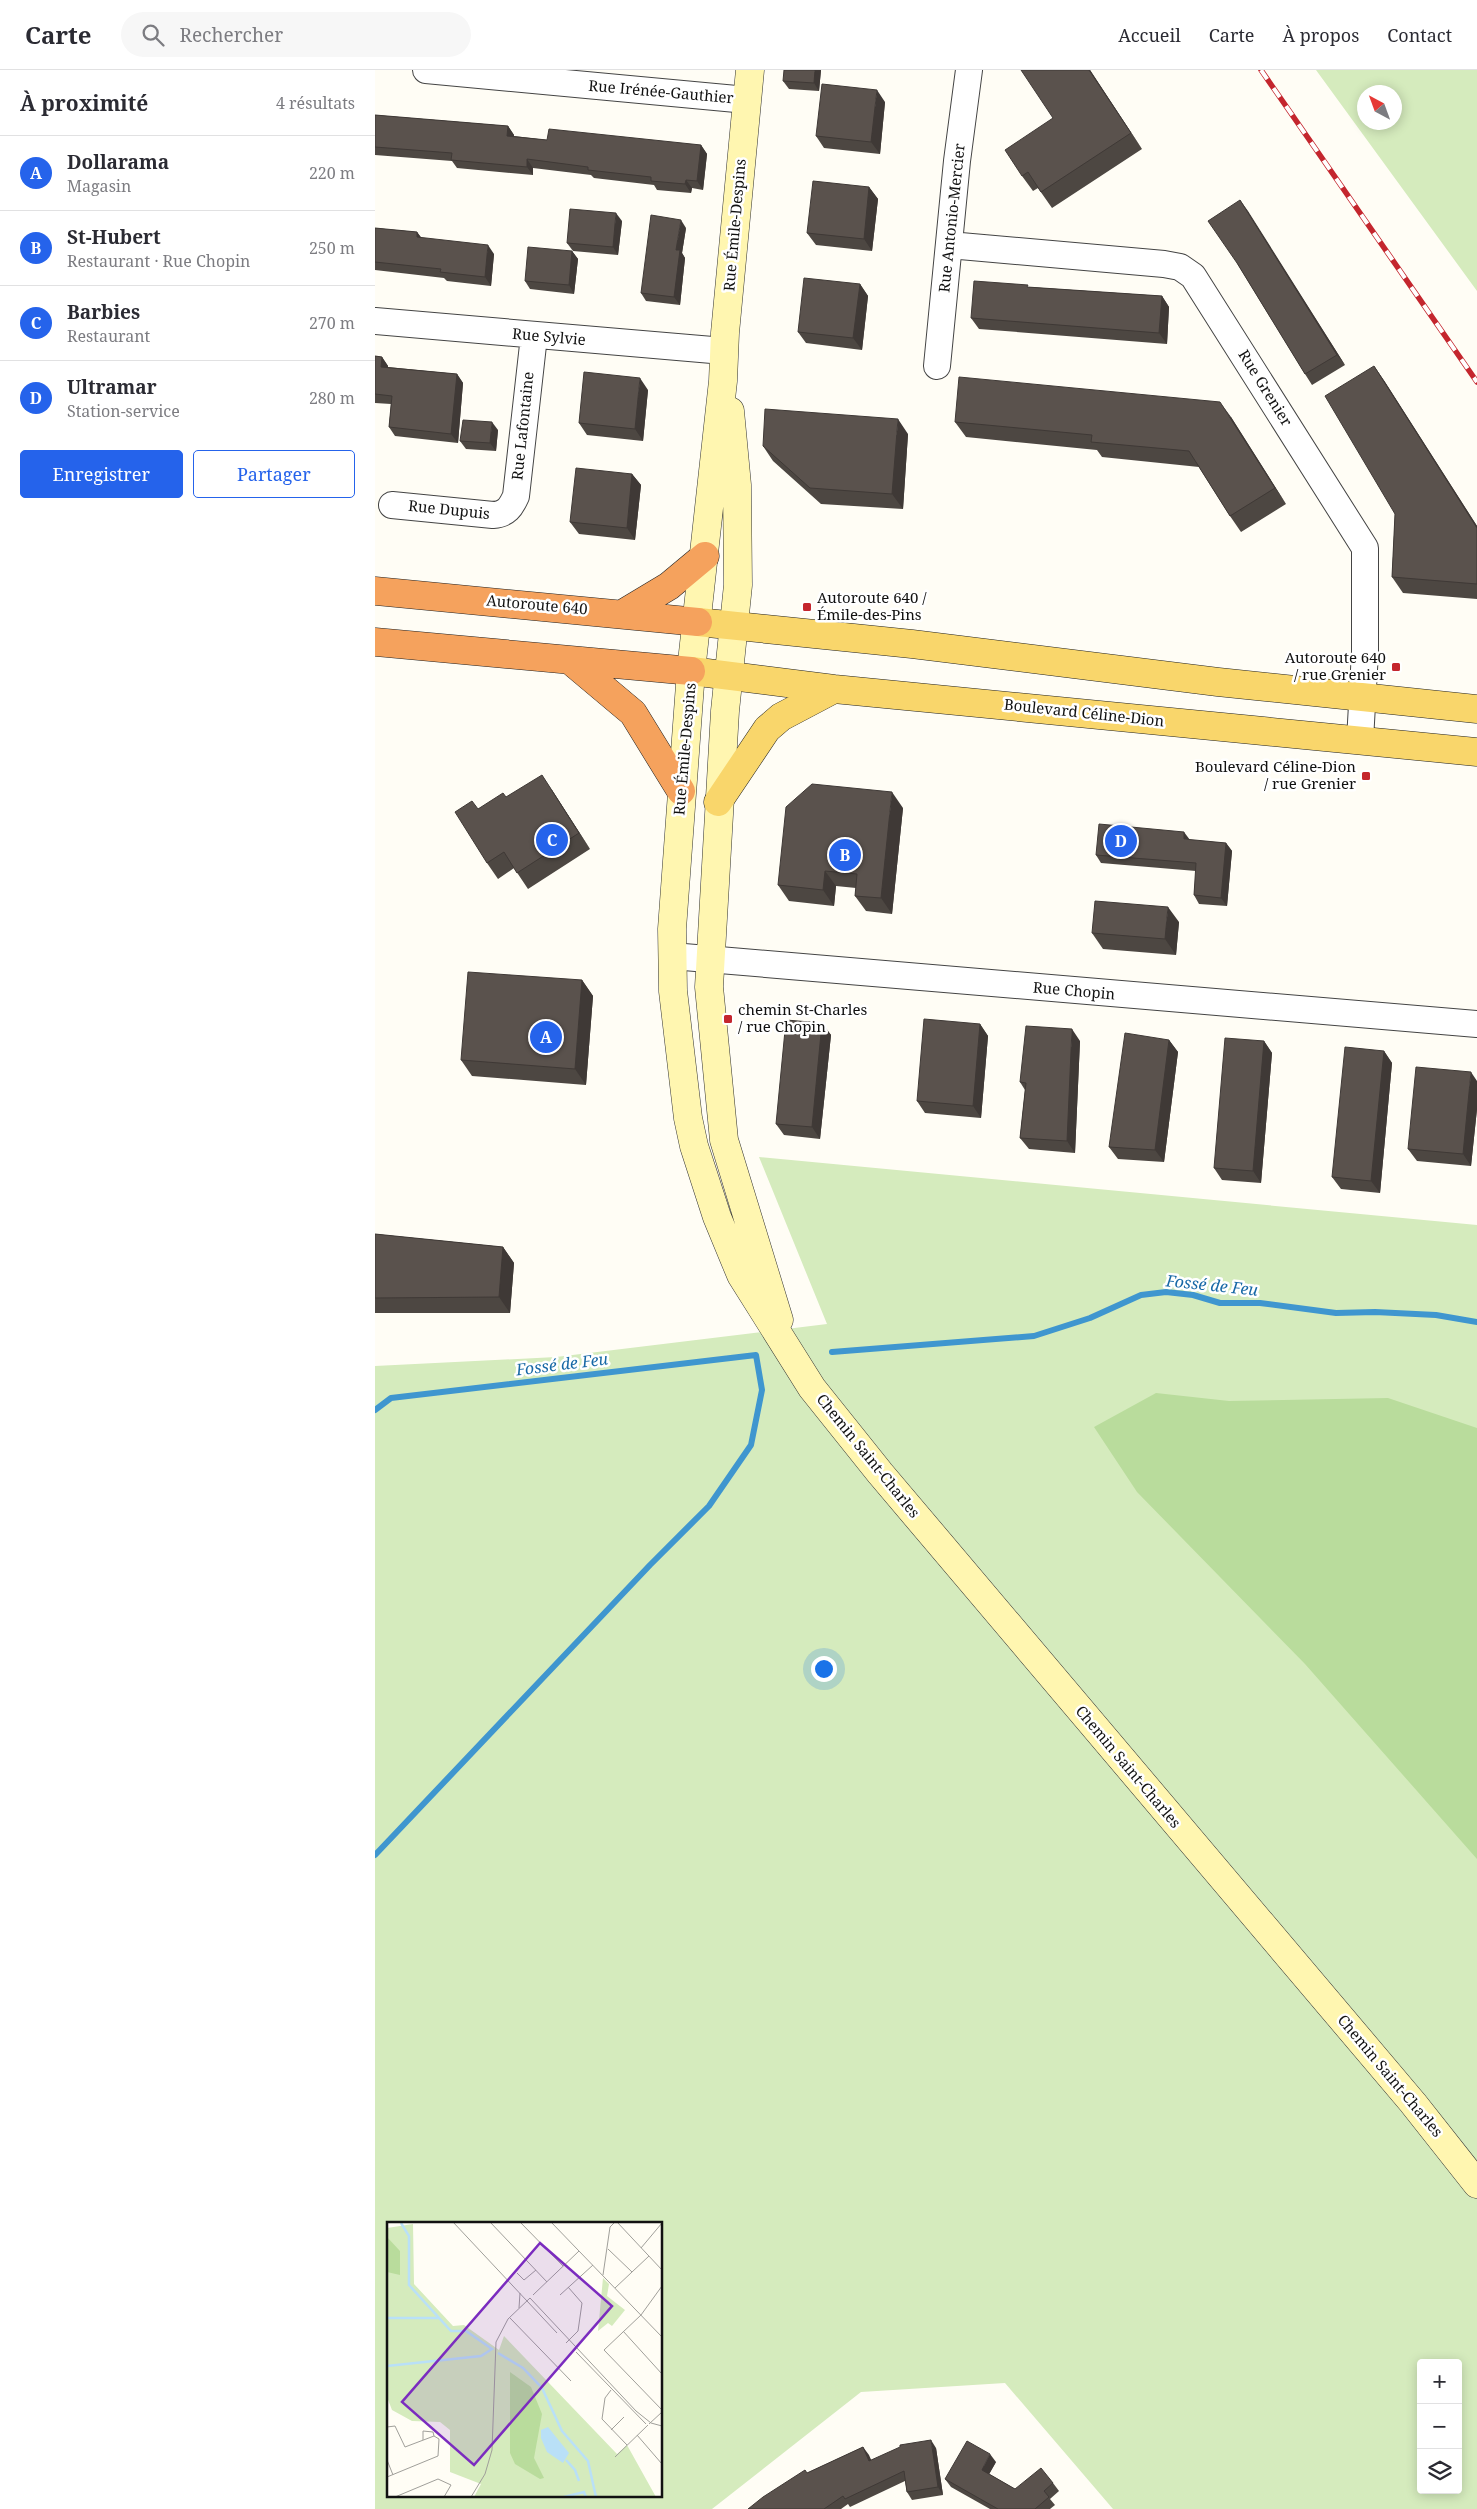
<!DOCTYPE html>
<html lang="fr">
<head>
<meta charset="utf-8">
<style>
	body { margin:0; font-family:"Noto Serif",serif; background:#f7f7f7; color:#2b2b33 }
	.controls { position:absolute; right:15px; bottom:15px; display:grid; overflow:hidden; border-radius:5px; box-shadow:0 2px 12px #0003 }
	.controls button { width:45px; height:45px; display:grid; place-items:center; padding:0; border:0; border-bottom:1px solid #e1e1e2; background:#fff; color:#2b2b33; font:25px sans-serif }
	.compass { position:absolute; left:982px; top:15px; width:45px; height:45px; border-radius:50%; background:#fff; box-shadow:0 2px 12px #0003; rotate:319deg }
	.you { position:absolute; left:448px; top:1598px; width:18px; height:18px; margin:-12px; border:4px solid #fff; border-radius:50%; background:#1a73e8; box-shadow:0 0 0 8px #1a73e833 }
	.badge { display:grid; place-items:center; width:32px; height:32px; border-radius:50%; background:#2563eb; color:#fff; font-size:16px; font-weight:700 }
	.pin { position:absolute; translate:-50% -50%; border:2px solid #fff; box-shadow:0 1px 5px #0006 }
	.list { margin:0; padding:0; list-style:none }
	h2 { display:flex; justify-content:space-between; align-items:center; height:65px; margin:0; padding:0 20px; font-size:21px }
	h2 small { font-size:16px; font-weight:400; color:#7c7c81 }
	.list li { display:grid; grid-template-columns:32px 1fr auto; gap:15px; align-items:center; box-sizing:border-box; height:75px; padding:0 20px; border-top:1px solid #e1e1e2 }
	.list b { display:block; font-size:19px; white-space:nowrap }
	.list p { margin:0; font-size:16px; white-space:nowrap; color:#7c7c81 }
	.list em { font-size:16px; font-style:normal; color:#7c7c81 }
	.actions { display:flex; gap:10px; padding:15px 20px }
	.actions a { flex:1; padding:11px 0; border:1px solid #2563eb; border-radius:5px; text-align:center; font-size:18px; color:#2563eb }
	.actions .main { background:#2563eb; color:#fff }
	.icon { flex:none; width:28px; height:28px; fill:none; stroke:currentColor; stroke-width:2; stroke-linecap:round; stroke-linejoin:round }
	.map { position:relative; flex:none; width:1102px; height:2439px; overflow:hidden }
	header { display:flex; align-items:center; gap:30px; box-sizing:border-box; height:70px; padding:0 25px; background:#fff; border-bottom:1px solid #e1e1e2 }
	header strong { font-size:24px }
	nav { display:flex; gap:28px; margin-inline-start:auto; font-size:18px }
	.search { width:350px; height:45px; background:#f7f7f7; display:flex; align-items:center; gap:12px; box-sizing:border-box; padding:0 18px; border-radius:28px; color:#7c7c81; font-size:19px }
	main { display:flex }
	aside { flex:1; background:#fff }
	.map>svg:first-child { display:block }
</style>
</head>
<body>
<header>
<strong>Carte</strong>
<div class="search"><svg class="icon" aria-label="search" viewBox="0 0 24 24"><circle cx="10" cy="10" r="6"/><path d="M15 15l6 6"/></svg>Rechercher</div>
<nav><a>Accueil</a><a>Carte</a><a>À propos</a><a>Contact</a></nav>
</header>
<main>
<aside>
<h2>À proximité<small>4 résultats</small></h2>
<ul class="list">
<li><span class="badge">A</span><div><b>Dollarama</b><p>Magasin</p></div><em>220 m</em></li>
<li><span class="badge">B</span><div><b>St-Hubert</b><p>Restaurant · Rue Chopin</p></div><em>250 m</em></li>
<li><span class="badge">C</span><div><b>Barbies</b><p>Restaurant</p></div><em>270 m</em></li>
<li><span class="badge">D</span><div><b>Ultramar</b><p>Station-service</p></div><em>280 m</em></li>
</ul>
<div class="actions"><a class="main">Enregistrer</a><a>Partager</a></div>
</aside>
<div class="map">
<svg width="1102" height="2439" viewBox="0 0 1102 2439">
	<rect width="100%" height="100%" fill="#fffdf5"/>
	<!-- green -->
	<path fill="#d5ebbd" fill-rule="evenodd" d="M941 0H1102V221ZM989 22H1019V52H989Z
		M384 1087 1102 1155V2439H738L630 2313 486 2322 337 2439H0V1296L181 1287 452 1254ZM14 2153H286V2425H14ZM1046 2293H1083V2420H1046Z"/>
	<!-- forest -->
	<path fill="#b9dc9c" d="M781 1323 854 1331 1013 1328 1102 1358V1789L930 1594 762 1422 719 1357Z"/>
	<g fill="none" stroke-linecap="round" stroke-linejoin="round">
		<!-- stream -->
		<path stroke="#3f96cf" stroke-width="6" d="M457 1282 659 1266 715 1248 766 1225 791 1222 818 1225 845 1233H885L961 1243 1000 1242 1061 1245 1102 1252
			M0 1340 16 1328 381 1285 387 1320 376 1375 334 1436 275 1495 0 1785"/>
		<!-- street casing -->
		<g stroke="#444" stroke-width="28">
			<path id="street" d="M51 0 372 30
				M574 175 789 194 805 197 818 206 990 478V582L985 670
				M0 251 349 281
				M562 296 582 91 594 0
				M17 435 118 445C132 444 136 437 141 426L159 266
				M297 886 1102 954"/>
		</g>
		<!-- secondary casing -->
		<g stroke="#333" stroke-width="29">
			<path id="secondary" d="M375 0 350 263 348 311 316 601 297 859 298 921 313 1048 319 1076 342 1147 366 1205 437 1318 505 1403 1038 2033 1102 2114
				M355 341 362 415 363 515 350 641 334 917 349 1070 404 1250"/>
		</g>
		<!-- primary casing -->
		<g stroke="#222" stroke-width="29">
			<path id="primary" d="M323 552 537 574 843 612 1102 639
				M316 601 459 619 1102 682
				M343 732 392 659 406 647 459 619"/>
		</g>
		<!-- highway casing -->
		<g stroke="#222" stroke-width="29">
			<path id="highway" d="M0 521 323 552
				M249 543 294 516 330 486
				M0 572 316 601
				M196 591 258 643 306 721"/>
		</g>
		<!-- street -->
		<use href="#street" stroke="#fff" stroke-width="26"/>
		<!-- secondary -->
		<use href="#secondary" stroke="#fff6b0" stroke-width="28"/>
		<!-- primary -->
		<use href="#primary" stroke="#f9d66b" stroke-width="28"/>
		<!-- highway -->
		<use href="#highway" stroke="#f5a25d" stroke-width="28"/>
		<!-- rail casing -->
		<g stroke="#c4262e" stroke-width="5.5">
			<path id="rail" d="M886 0 1102 312"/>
		</g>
		<!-- rail -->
		<use href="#rail" stroke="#fff" stroke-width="4" stroke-dasharray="11" stroke-linecap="butt"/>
	</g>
	<!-- wall -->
	<path fill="#4d4742" d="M446 0 444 21 414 19 408 11Z
		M715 0 767 79 677 138 663 118 658 121 647 106 678 48Z
		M510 32 505 84 449 78 441 66Z
		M0 45 133 56 139 65V66L172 70 326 75 332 84 328 120 317 118 316 123 282 120 279 115 219 108 216 105 158 98V105L82 98 77 91 0 85Z
		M494 117 503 129 497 181 441 175 432 163Z
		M865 130 970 295 937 315 930 304 862 193Z
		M247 151 243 185 198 181 192 173Z
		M0 158 42 162 46 168 119 184 116 216 72 211 69 208 0 200Z
		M311 158 307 183 310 188 305 235 271 231 266 223Z
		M197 181 203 189 199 224 155 219 150 211Z
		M485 214 493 226 487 280 431 273 423 262Z
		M654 217 787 226 794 237 792 274 604 259 596 248Z
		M0 286 7 287 13 296V297L82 304 88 313 83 373 20 366 14 357 16 334 0 333Z
		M999 296 1010 312 1102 456V529L1028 523 1017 507 1020 444Z
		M273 320 268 371 212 365 204 353Z
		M856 347 911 434 866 462 855 446 824 397 727 387 722 380 591 367 580 352Z
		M123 360 121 381 91 379 85 371Z
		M533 364 528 439 446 434 398 391 388 376Z
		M257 404 266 415 260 470 204 464 195 452Z
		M177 720 215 779 153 819 139 798 123 809 112 793 103 739 132 727Z
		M528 738 517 844 491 841 480 826 481 818 461 816 459 836 414 831 403 815Z
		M815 770 851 773 857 781 852 836 824 834 819 825 821 801 726 793 721 785Z
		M804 852 801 885 728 879 717 863Z
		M207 910 218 926 211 1015 97 1006 86 990Z
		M447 953 456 965 445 1069 409 1065 401 1054Z
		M605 954 613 966 606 1048 550 1043 542 1031Z
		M794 970 803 982 789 1092 743 1089 734 1077Z
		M705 971 700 1083 654 1079 645 1068 650 1020 645 1012Z
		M889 971 897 983 886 1113 847 1110 839 1098Z
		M1009 981 1017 993 1005 1123 966 1119 957 1107Z
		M1102 1011V1039L1096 1096 1042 1091 1033 1079Z
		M0 1164 128 1177 139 1193 135 1243H0Z
		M488 2377 496 2390 561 2378 568 2425 537 2430 532 2422 530 2411 475 2437 473 2434 466 2439H373L432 2403Z
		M621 2392 614 2404 640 2419 678 2413 684 2421 675 2429 680 2435 675 2439H615L576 2417 570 2409Z"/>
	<!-- shaded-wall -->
	<path fill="#3f3936" d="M440 0H446L444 21 439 13Z
		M714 0H715L767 79 756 63Z
		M502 20 510 32 505 84 496 72Z
		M133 56 139 65 138 74 132 66Z
		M326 75 332 84 328 120 322 111Z
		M152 89 158 98V105L152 97Z
		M311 110 317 118 316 123 310 114Z
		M494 117 503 129 497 181 489 169Z
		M865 130 873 141 970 295 962 285Z
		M241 143 247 151 243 185 238 177Z
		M306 150 311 158 307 183 310 188 305 235 299 227 301 180Z
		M42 162 49 171 42 167Z
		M113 175 119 184 116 216 110 207Z
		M197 181 203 189 199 224 194 215Z
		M485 214 493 226 487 280 478 268Z
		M787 226 794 237 792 274 784 263Z
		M7 287 13 296 12 306 6 297Z
		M999 296 1010 312 1102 456V458Z
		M82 304 88 313 83 373 76 364Z
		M265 308 273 320 268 371 260 359Z
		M845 332 856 347 911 434 900 418Z
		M523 349 533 364 528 439 517 424Z
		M117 352 123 360 121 381 115 373Z
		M257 404 266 415 260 470 252 458Z
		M167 705 177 720 215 779 204 763Z
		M517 722 528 738 517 844 506 828Z
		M809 762 815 770 809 769Z
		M851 773 857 781 852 836 846 828Z
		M450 801 461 816 459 836 448 820Z
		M793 837 804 852 801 885 790 869Z
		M207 910 218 926 211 1015 200 999Z
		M447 953 456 965 445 1069 437 1057Z
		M605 954 613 966 606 1048 598 1036Z
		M697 959 705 971 700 1083 692 1071Z
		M794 970 803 982 789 1092 780 1080Z
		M889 971 897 983 886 1113 878 1101Z
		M1009 981 1017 993 1005 1123 996 1111Z
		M1096 1002 1102 1011V1039L1096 1096 1088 1084Z
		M128 1177 139 1193 135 1243 124 1227Z
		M556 2370 561 2378 568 2425 563 2417Z
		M488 2377 494 2385 500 2399 494 2391Z
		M615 2384 621 2392 612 2408 607 2400Z"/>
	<!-- building -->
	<path fill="#5a524d" stroke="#3f3936" d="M409 0H440L439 13 408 11Z
		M646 0H714L756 63 666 122 653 102 647 106 630 80 678 48Z
		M447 14 502 20 496 72 441 66Z
		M0 45 133 56 132 66 172 70 174 59 326 75 322 111 311 110 310 114 276 111V107L213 100V97L152 89V97L76 90 77 83 0 77Z
		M438 111 494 117 489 169 432 163Z
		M865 130 962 285 930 304 862 193 833 151Z
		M195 139 241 143 238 177 192 173Z
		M276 145 306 150 301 180H305L299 227 266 223Z
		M0 158 42 162V167L113 175 110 207 65 202 66 199 0 192Z
		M153 177 197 181 194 215 150 211Z
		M429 208 485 214 478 268 423 262Z
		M599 211 653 215 652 217 787 226 784 263 596 248Z
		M0 286 7 287 6 297 82 304 76 364 14 357 17 326 0 324Z
		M999 296 1102 458V514L1017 507 1020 444 950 326Z
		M209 302 265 308 260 359 204 353Z
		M584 307 845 332 900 418 855 446 814 381 716 372 717 365 580 352Z
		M390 339 523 349 517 424 435 418 388 376Z
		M88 350 117 352 115 373 85 371Z
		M201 398 257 404 252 458 195 452Z
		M167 705 204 763 142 803 129 782 112 793 80 742 97 731 103 739 128 723 131 727Z
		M437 714 517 722 506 828 480 826 482 804 450 801 448 820 403 815 411 737Z
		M724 754 809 762V769L851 773 846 828 819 825 821 793 721 785Z
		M720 831 793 837 790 869 717 863Z
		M93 902 207 910 200 999 86 990Z
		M549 949 605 954 598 1036 542 1031Z
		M411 950 447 953 437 1057 401 1054Z
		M651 956 697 959 692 1071 645 1068 651 1013 645 1012Z
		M750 963 794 970 780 1080 734 1077Z
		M850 968 889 971 878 1101 839 1098Z
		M970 977 1009 981 996 1111 957 1107Z
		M1041 997 1096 1002 1088 1084 1033 1079Z
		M0 1164 128 1177 124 1227 0 1228Z
		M556 2370 563 2417 532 2422 529 2401 470 2429 468 2426 449 2439H373L388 2427 430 2400 432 2403 488 2377 494 2391 525 2377V2375Z
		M592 2371 615 2384 607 2400 640 2419 666 2398 678 2413 669 2421 674 2427 660 2439H623L570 2409Z"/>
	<!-- markers -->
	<g fill="#c4262e" stroke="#fff" stroke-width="2">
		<rect x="427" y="532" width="10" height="10" rx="2.5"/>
		<rect x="1016" y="592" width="10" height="10" rx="2.5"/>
		<rect x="986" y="701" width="10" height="10" rx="2.5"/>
		<rect x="348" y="944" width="10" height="10" rx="2.5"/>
	</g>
	<g text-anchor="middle" stroke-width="5" stroke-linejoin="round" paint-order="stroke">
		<!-- street labels -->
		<g font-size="15" fill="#111" stroke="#fff">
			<text transform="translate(286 22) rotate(5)" y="5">Rue Irénée-Gauthier</text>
			<text transform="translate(577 148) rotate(-84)" y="5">Rue Antonio-Mercier</text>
			<text transform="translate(360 155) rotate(-85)" y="5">Rue Émile-Despins</text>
			<text transform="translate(174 267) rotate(5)" y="5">Rue Sylvie</text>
			<text transform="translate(890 318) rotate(58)" y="5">Rue Grenier</text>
			<text transform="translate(148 356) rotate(-84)" y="5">Rue Lafontaine</text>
			<text transform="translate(74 440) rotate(6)" y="5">Rue Dupuis</text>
			<text transform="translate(162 535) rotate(5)" y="5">Autoroute 640</text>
			<text transform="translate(709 643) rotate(6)" y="5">Boulevard Céline-Dion</text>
			<text transform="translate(310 679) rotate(-85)" y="5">Rue Émile-Despins</text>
			<text transform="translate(699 921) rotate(5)" y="5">Rue Chopin</text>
			<text transform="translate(493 1386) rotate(51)" y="5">Chemin Saint-Charles</text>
			<text transform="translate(753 1697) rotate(50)" y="5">Chemin Saint-Charles</text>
			<text transform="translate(1015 2006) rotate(50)" y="5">Chemin Saint-Charles</text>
		</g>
		<!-- poi labels -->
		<g font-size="15" fill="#111" stroke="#fff" text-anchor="start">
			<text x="442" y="533">Autoroute 640 /<tspan x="442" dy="17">Émile-des-Pins</tspan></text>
			<text x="1011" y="593" text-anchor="end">Autoroute 640<tspan x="1011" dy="17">/ rue Grenier</tspan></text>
			<text x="981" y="702" text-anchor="end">Boulevard Céline-Dion<tspan x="981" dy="17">/ rue Grenier</tspan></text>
			<text x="363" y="945">chemin St-Charles<tspan x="363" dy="17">/ rue Chopin</tspan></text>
		</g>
		<!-- water labels -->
		<g font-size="16" font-style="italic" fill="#1768a6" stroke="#fff">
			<text transform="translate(837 1215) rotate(6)" y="6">Fossé de Feu</text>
			<text transform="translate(187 1294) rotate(-7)" y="6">Fossé de Feu</text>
		</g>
	</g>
	<!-- overview -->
	<g transform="translate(12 2152)">
		<rect width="275" height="275" fill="#fffdf5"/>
		<path d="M26 2 27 62 66 104 77 103 112 128 117 114 230 232 240 223 269 275H87L94 262 63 250V208L53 200 25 199 5 188 0 175V6ZM216 56 222 62 220 74 238 88 225 104 221 101 211 109Z" fill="#d5ebbd"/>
		<path d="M0 15 13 29V53L0 50ZM123 150 144 165 155 192 147 236 157 256 153 257 128 242 123 231Z" fill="#b9dc9c"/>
		<path d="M161 205 182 231 176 241 160 230 154 216V208Z" fill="#b9e0f7"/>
		<path fill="none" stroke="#b9e0f7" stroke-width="2.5" d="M0 96H52M111 131 136 146 155 166 175 209 201 239 209 275M0 144 94 134 105 127 79 109H64L22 63V14L14 1M179 238 188 248 192 259M177 275 197 270 199 275"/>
		<path fill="none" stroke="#a09f9a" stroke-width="1" d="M66 0 140 79M103 0 160 60M133 0 176 44M164 0 275 115M230 0 275 48M254 26 275 1M221 27 245 50M130 51 137 58 149 48M216 53 223 5 228 0M275 64 254 93 217 128 275 188M228 66 262 34M146 73 192 29M173 73 206 43M140 79 170 111M132 86 133 71M123 96 184 159M236 109 275 152M179 121 191 109 195 81 181 65M189 130 259 202M224 168 218 176 215 197 240 223M262 202 275 190M0 205 8 204 18 225 47 214 52 217 51 234 0 255M224 208 237 195M250 213 275 242M36 218V209L46 210 47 214M228 235 261 203M0 238 6 253M8 275 51 257 64 263 57 275M84 275 98 252 105 228 109 120 121 97 143 76 249 189 264 201 275 204"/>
		<path fill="#7b2cbf" fill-opacity="0.15" stroke="#7b2cbf" stroke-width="2.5" d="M153 21 225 84 87 243 15 180Z"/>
		<rect width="275" height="275" fill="none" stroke="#111" stroke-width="2.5"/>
	</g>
</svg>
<div class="controls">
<button>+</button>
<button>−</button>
<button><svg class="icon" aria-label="layers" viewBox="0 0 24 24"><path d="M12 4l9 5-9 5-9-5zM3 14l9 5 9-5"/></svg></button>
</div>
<svg class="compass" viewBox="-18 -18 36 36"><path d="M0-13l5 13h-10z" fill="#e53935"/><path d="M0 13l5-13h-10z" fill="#7c7c81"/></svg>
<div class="you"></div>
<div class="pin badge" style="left:171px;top:967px">A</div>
<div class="pin badge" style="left:470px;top:785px">B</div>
<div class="pin badge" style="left:177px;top:770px">C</div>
<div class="pin badge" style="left:746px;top:771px">D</div>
</div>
</main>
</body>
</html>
